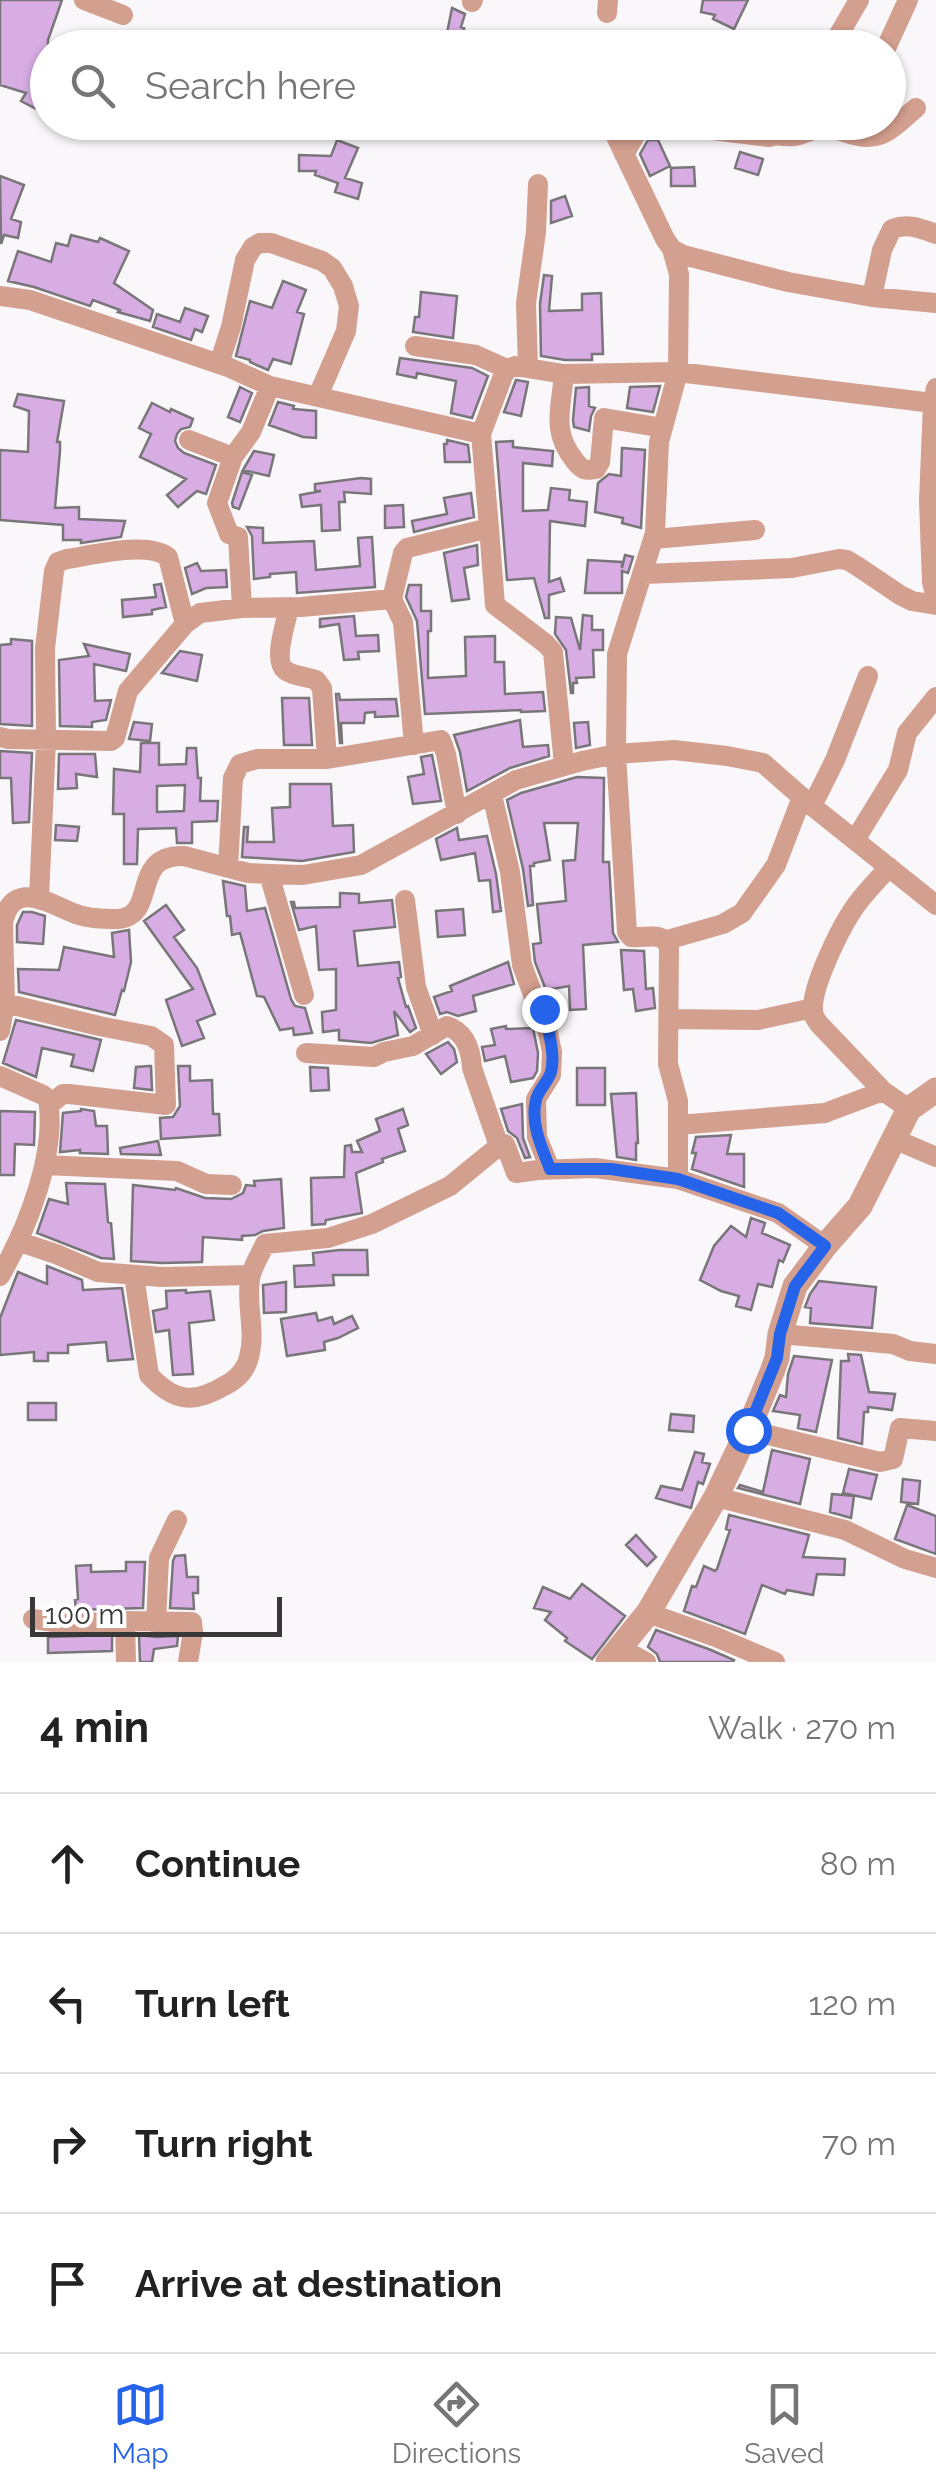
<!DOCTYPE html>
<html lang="en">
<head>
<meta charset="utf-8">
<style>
	body { margin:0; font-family:Raleway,sans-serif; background:#f6f6f6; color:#222 }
	.scale { position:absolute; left:30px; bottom:25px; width:252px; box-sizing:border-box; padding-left:10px; border:5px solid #393839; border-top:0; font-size:28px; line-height:35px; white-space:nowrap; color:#393839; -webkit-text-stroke:8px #fff; paint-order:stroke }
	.stop { position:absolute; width:30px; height:30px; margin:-22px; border:8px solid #2563eb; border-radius:50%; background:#fff }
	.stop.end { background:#2563eb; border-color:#fff; box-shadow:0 2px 10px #0008 }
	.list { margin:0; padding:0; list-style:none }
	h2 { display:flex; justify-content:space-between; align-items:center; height:130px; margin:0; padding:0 40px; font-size:42px }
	h2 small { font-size:32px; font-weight:400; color:#767676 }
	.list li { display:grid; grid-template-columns:65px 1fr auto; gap:30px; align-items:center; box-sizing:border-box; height:140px; padding:0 40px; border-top:2px solid #e0e0e0 }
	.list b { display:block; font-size:38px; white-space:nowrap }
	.list em { font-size:32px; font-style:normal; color:#767676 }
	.icon { flex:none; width:55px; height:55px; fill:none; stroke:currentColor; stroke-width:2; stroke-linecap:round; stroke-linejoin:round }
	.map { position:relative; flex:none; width:936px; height:1662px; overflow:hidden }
	.search { position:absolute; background:#fff; box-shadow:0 2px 8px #0004; left:30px; right:30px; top:30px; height:110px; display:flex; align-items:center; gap:25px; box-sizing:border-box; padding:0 35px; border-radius:55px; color:#767676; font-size:38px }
	.sheet { height:690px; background:#fff }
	nav { display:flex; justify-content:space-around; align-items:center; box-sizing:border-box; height:140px; border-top:2px solid #e0e0e0; background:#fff; font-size:28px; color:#767676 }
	nav a { display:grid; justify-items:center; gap:5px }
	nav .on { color:#2563eb }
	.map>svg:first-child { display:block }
</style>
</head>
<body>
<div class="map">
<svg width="936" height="1662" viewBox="0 0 936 1662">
	<rect width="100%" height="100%" fill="#faf7fb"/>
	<!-- building -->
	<path fill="#d8ade4" stroke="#79767a" stroke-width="2.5" fill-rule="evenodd" d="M0 0H62L48 40V115L21 101 26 93 0 85Z
		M703 0H748L734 29 713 19 715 15 701 12Z
		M452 8 465 14 461 27 464 28V31L476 33V36L501 48H444Z
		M337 140 358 148 345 178 362 183 358 199 335 192 338 183 315 175 316 171H299V155L331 156Z
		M648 140H658L670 166 650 176 640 154Z
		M740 152 763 159 758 175 735 168Z
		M694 167 695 186H671V168Z
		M0 176 24 185 11 219 21 222 18 238 4 235 1 244Z
		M565 196 572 216 551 223V201Z
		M71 235 98 242 100 238 129 251 114 283 153 310 150 321 118 312 120 310 93 300 90 306 34 287 8 281 18 251 51 262 56 243 68 246Z
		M544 275 552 276 549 311 582 310V294L601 293 603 354H592V360H565L541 356 540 304Z
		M283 281 306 290 297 312 304 314 291 364 273 359 268 370 250 362V360L236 356 250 301 272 308Z
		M421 292 457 296 453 338 413 332 415 317H419Z
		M185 308 208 316 202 332 195 329 191 340 153 327 157 314 180 322Z
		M400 358 472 368 488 376 472 418 451 413 456 381 417 373 416 378 397 374Z
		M516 380 528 382 521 416 504 412Z
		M660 386 653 412 627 408 630 387Z
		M240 387 252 393 240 422 228 417Z
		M589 387V406L595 408 591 416 589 431 574 427 573 420 576 388Z
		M18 394 64 401 57 442H60V451L55 508 79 507V519L125 521 121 537 81 543V540H63V525L0 520V450L28 452 29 411 14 406Z
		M278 402 294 406 293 409 316 411V438L303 437 269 425Z
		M152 403 170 412 171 409 193 419 190 427 181 429 177 434 175 441 178 448 184 453 216 465 206 494 197 491 178 507 167 495 186 479 140 457 151 434 139 428Z
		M447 440 468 445 470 462H445L444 444H447Z
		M513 441V447L553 451 552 466 523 463V511L548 510 551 488 570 490 569 500 587 502 585 526 550 521 549 582 560 578 564 591 549 595V618H545L534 578 507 580 496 442Z
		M622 448 645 450 641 528 622 523 623 518 595 512 598 483 609 474 621 476Z
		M254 451 274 455 269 476 243 470Z
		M242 472 252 475 239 509 233 507 232 503Z
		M361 478 371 479V494L344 492 345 502H339L340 530 322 531 321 505 302 507 300 495 321 491H315V484Z
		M471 493 474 517 414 532 412 521 447 514 444 498Z
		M403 505 404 527 385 528V506Z
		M247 527 263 528V543L314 541 316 570 360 566 358 538 372 537 375 587 297 593 296 572 270 574V577L254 579 252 536Z
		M477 545 478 565 464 568 469 599 452 601 444 553Z
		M625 555 633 557 628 573 622 571V593H585L588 560 622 562V568Z
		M197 563 201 571 226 570 227 587 206 588 192 594 185 568Z
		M161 584 166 607 152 610V614L123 617 122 600 156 597 154 585Z
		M409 585H421V611H431V631H428V678L466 676 465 637 495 636V662H504L505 694 543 692 545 711 521 712V710L425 714 417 621 406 597Z
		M583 615 592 616V630H603V650H593L594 677 576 678 577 683H573V693H571L566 650 555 634 556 617 571 618 580 650Z
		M354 616 356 636 378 635 379 651 358 652 359 659 344 660 339 624 320 627V619Z
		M11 639 32 641V726L0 724V645L11 644Z
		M84 644 130 654 126 671 94 664 95 701 111 700 106 720 92 722V727L60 726 59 660 89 656Z
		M180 651 202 655 197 681 162 673Z
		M336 694H339L340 700 396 699 398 716 375 717V712L365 713 364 723H341L342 743H340Z
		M282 698H309L312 745H284Z
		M520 720 523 747 548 745 549 756 510 768 467 791 460 752 454 735Z
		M134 722 152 724 150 741 129 739Z
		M588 722 590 745 576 748 574 723Z
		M141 743H159V765L186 764 187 748H196L198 778H201L200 801H218L217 821 192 822V843H177L176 828 138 829 137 864H124V814H113L114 769 140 772ZM185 785 184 811 157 812V786Z
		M0 751 32 753 29 822 13 823 11 778H0Z
		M59 754H95L97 777 76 774 77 788 58 789Z
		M432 755 441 801 413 804 408 777 424 774 421 757Z
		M577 777 604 778 603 862H609L613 933 618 942 583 945 586 1009 570 1010 569 986 546 990 535 962 533 944 541 943 537 904 566 901 563 861 575 860 578 823H544L550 860 534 863V866H530L533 905 528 906 523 869 507 800 521 793Z
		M290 784H331L333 826 353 825 354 852 302 861 242 857 244 827H248L247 842H274L272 808 290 807Z
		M56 825 79 827 77 841 55 840Z
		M457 828 459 840 487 836 496 874 501 911 493 912 490 880 479 881 475 853 441 860 436 839Z
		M223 881 245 886 247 911 265 908 291 999 295 1006 305 1008 312 1033 294 1035 293 1028 280 1030 264 997 257 996 240 933 232 935 230 916H227Z
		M340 893 359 894V903L392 900 395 927 354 931 358 966 399 962 401 977 398 978 406 1007 408 1006 416 1028 410 1032 394 1011 398 1035 371 1043 339 1040V1030L323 1032 322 1012 336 1010V969L319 970 316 926 299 930 291 902H294L295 908 340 907Z
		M166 905 184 930 174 937 197 968 215 1014 197 1021 204 1038 182 1046 166 1000 193 989 144 921Z
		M463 909 465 935 438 937 436 911Z
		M23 912H32L45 916 43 944 17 942V925Z
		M129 930 131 962 124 991 122 990 115 1015 19 992 18 969 59 970 64 947 114 957 112 933Z
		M621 950 644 951 646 989 653 988 655 1008 636 1011 633 989 624 990Z
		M508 962 514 984 473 996 476 1011 458 1016 447 1012 440 1014 434 997 452 991 450 986Z
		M16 1020 101 1040 93 1071 71 1066 74 1055 42 1048 36 1077 3 1063Z
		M506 1026V1029L533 1028 538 1053 537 1071 533 1078 511 1082 505 1056 485 1061 482 1047 495 1045 491 1029Z
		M448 1042 454 1049 457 1062 441 1074 426 1054Z
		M149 1066H151L152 1090 134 1088 136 1067Z
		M178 1066H190V1081L212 1080 213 1114H219L220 1135 161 1139 160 1118 173 1117 180 1106Z
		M310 1067 328 1068 329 1090 311 1091Z
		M577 1068H605V1105H577Z
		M636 1093 638 1143H636V1160L617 1157 611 1094Z
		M522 1104 523 1138 530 1157 525 1158 517 1138 508 1131 501 1109Z
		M81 1109 94 1111 96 1126H107L108 1154 80 1153V1150L60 1152 63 1113 81 1111Z
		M403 1109 408 1125 398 1129 405 1151 382 1159 383 1162 356 1173 362 1213 326 1220 325 1224 312 1225 311 1178 344 1177 345 1146 351 1145 352 1152H362L357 1141 380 1131 376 1119Z
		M0 1111 35 1112 34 1145 15 1144 14 1175H0Z
		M731 1135 727 1154H744V1187L692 1169 696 1153H692L696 1137Z
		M158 1141 161 1155 121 1154 120 1148Z
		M281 1179 284 1228 263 1231 255 1235 242 1236V1240L203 1237 202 1262 162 1263 131 1261 133 1185 175 1190 176 1188 205 1198 231 1199 243 1193 246 1185 255 1186 254 1181Z
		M66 1183 105 1184 108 1222 111 1223 114 1259 101 1258 37 1233 49 1199 68 1204Z
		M751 1218 765 1223 762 1233 790 1245 783 1262 779 1260 772 1287 758 1284 751 1310 736 1306 739 1296 721 1291 700 1280 714 1246 731 1226 746 1237Z
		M339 1250H367L368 1275H333L334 1285 295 1287 294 1266 314 1265 313 1253Z
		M47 1266 82 1280 83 1290 122 1288 133 1359 108 1361 106 1342 68 1345V1353H48V1361H34V1352L0 1355V1318L18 1272 47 1284Z
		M819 1281 876 1287 872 1328 810 1323 811 1308 805 1307 810 1294Z
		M286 1282V1312L264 1313 263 1285Z
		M186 1290V1293L210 1291 214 1320 189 1323 193 1374 173 1375 169 1330 156 1332 153 1311 167 1308 166 1291Z
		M316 1313 318 1321 332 1317 334 1324 352 1316 358 1328 338 1338 324 1342 325 1350 287 1356 281 1319Z
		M848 1354 861 1355 869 1392 895 1394 892 1410 868 1407V1412H864L862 1444 838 1438 841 1361H849Z
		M794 1356 832 1360 816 1432 798 1428 800 1415 773 1411 780 1395 786 1397 788 1374Z
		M28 1403H56V1420H28Z
		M671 1414 694 1416 693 1432 669 1430Z
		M772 1450 810 1459 800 1504 738 1488 740 1485 763 1492Z
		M695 1452 704 1454 702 1462 710 1464 703 1484 698 1482 691 1508 656 1498 661 1486 682 1490Z
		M849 1469 877 1475 871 1499 843 1493Z
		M903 1479 920 1481 918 1504 901 1502Z
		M832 1494 854 1496 851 1518 830 1512Z
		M907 1505 936 1516V1554L895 1539Z
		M729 1515 809 1535 803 1557 845 1559 844 1575 817 1574 813 1595 787 1590 785 1594 762 1585 745 1634 684 1611 692 1586 696 1587 704 1566 715 1571 717 1569 730 1530 726 1529Z
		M636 1535 656 1557 647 1566 626 1545Z
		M185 1555 187 1577H198V1593H193L194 1609 170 1608 173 1561 175 1556Z
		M126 1562H145L143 1608 76 1610 75 1600 78 1599 76 1566 91 1565V1572L126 1571Z
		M582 1584 625 1616 592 1659 565 1641 567 1638 545 1620 551 1612 534 1608 543 1587 570 1599Z
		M656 1630 711 1650 734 1660 733 1662H660L657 1654 648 1647Z
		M112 1635V1651L48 1653V1637Z
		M139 1635 156 1637 178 1636 177 1646 154 1649 152 1662H140Z"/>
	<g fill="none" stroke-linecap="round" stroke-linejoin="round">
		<!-- minor -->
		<path stroke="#d39f8e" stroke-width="20" d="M84 0 123 15
			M472 2 473 0
			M607 13 608 0
			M831 48 859 0
			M886 48 908 0
			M609 122 665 239 672 249 683 255 788 282 872 297 936 303
			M777 135C801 140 803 130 823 128 834 127 845 133 854 135 884 143 895 125 916 108
			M624 154 639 129 647 126 704 129 769 137 777 135 785 122
			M672 249 679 274 678 372 659 442 655 533 617 654 616 754 627 932 631 937C645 939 663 930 669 947L668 1064 678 1101V1179
			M0 296 30 300 113 328 228 367 270 386 481 434
			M872 297 882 250 892 229C908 223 920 228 936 234
			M415 346 476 355 507 369
			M219 364 231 327 245 260 253 247 260 243H271L322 261 332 268 343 286 349 306 346 331 318 396
			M528 367 526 303 536 232 538 184
			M564 374C561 410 551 431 575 461 582 470 585 471 596 469L600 462 604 418 663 428
			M936 388 933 403 929 501 932 582 936 598
			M189 440 233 457
			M489 528 495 605 546 644 553 652 564 765
			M654 539 755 530
			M644 574 792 568 839 559 847 560 857 566 900 595 912 601 936 605
			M392 599 403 622 414 745
			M242 608 238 537 229 534 217 503 233 457 251 432 270 386
			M289 608C286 622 273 660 285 670 292 676 308 677 316 680L322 688 327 759
			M0 737 8 739 111 741 115 738 128 691 185 624 200 613 242 608 301 607 392 599 403 553 407 548 489 528 481 434 503 376 507 369 515 366 564 374 678 372 933 403
			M492 795 510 872 522 965 535 1000 543 1009 552 1052 551 1075 536 1099 537 1137 550 1169
			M812 806 835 760 868 676
			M855 840 898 770 907 733 936 697
			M228 867 233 778 240 764 257 759H327L441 740 446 754 457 814
			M889 867C876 882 862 895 852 911 839 931 812 986 813 1009 813 1016 815 1018 819 1024L883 1091 909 1109
			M269 874 304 995
			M39 898 46 740 45 648 54 571 58 562 67 559C93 555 147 541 168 557L185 624
			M405 900 416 987 433 1035
			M667 940 723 924 742 913 776 865 802 797
			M5 1003 99 1026 151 1036 164 1045 166 1105 69 1094H63L49 1105
			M669 1019 758 1020 813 1008
			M0 1031 5 1003 3 923C13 876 52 906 79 915 91 919 106 919 118 919 159 916 129 854 184 856L248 873 269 874 303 875 361 865 516 780 582 761 616 754 674 750 727 756 763 763 812 806 936 905
			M306 1053 374 1057 384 1052 413 1046 447 1026C465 1032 471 1050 472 1068L499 1146 505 1144 516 1173 538 1170 595 1168 678 1179 778 1213 825 1246
			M0 1076 43 1095 48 1099C57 1154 27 1229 0 1276
			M678 1125 825 1113 883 1091
			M894 1139 936 1157
			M45 1165 177 1171 206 1184 232 1185
			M20 1242 56 1254 98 1272 162 1277 250 1275
			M134 1276 149 1375C174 1402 194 1404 224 1386 236 1380 246 1370 249 1357 256 1332 246 1305 250 1279 252 1267 260 1255 265 1244L328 1238 372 1224 450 1186 499 1146
			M780 1334 893 1344 910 1351 936 1354
			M748 1430 880 1462 893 1459 900 1428 936 1431
			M716 1497 845 1530 905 1559 936 1568
			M648 1613 716 1637 775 1662
			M33 1619 68 1624 125 1621 126 1662
			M125 1621 192 1622 193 1632 188 1662
			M156 1623 159 1558 177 1520
			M618 1647 646 1662"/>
		<!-- tertiary -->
		<path stroke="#d39f8e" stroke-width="25" d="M608 1662 648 1613 716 1497 748 1430 772 1372 777 1358 780 1334 795 1286 825 1246 860 1206 909 1109 936 1090"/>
	</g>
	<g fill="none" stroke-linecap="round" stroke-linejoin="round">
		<!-- route -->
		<path stroke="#2563eb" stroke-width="12" d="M544 1009C547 1028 556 1053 551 1072 548 1082 538 1090 536 1100 530 1123 542 1148 550 1169H611L678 1179 778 1213 825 1246 795 1286 780 1334 777 1358 748 1430"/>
	</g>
</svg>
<div class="scale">100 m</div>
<div class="stop" style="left:748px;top:1430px"></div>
<div class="stop end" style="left:544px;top:1009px"></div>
<div class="search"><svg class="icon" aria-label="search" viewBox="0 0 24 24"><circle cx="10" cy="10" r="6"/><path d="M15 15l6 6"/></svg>Search here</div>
</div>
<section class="sheet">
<h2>4 min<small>Walk · 270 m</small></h2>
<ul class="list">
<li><svg class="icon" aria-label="ahead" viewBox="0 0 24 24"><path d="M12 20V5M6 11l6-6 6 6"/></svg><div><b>Continue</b></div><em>80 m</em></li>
<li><svg class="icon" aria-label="left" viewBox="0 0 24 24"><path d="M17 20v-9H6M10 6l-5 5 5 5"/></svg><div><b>Turn left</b></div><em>120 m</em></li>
<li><svg class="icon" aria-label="right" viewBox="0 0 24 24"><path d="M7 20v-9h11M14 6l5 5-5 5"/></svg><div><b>Turn right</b></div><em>70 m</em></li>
<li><svg class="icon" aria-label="arrive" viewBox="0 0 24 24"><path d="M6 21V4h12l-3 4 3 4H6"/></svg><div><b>Arrive at destination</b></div></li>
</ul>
</section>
<nav>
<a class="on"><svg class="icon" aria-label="map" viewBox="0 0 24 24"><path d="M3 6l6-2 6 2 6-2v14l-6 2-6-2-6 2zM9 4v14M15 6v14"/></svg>Map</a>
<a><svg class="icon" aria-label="directions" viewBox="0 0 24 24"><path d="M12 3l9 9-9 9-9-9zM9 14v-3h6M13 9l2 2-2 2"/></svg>Directions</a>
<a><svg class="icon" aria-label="saved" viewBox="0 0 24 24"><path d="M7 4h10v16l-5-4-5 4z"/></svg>Saved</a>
</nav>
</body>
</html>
